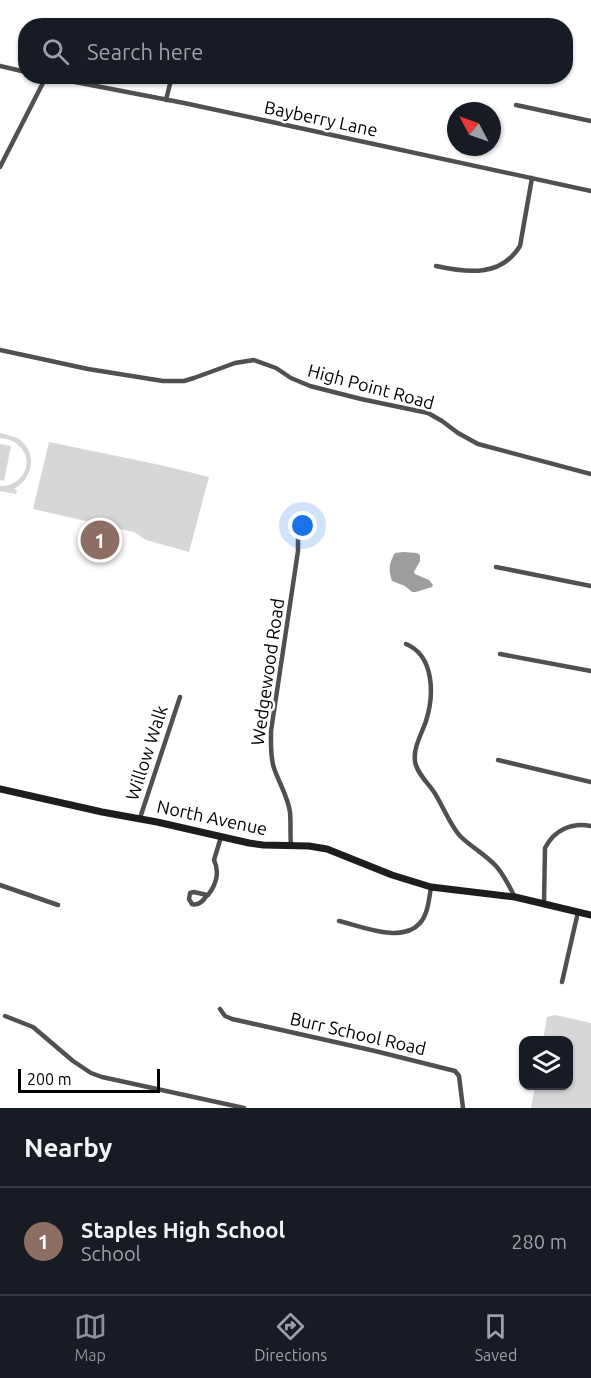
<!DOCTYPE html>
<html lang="en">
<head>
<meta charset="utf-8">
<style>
	body { margin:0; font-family:Ubuntu,sans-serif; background:#242831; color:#f1f3f6 }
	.controls { position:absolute; right:18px; bottom:18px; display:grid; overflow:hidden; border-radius:12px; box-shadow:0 2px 4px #0004 }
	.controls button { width:54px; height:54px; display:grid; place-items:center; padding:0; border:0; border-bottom:2px solid #363941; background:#171b24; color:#f1f3f6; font:30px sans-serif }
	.compass { position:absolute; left:447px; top:102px; width:54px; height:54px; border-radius:50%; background:#171b24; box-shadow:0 2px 4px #0004; rotate:311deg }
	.scale { position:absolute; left:18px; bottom:15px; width:142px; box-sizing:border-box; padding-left:6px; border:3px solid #000; border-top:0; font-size:16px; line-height:21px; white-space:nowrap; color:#000; -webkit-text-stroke:4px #fff; paint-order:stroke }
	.you { position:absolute; left:303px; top:526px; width:21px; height:21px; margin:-15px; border:4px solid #fff; border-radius:50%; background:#1a73e8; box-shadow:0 0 0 9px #1a73e833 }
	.badge { display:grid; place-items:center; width:39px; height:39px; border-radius:50%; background:#8c9099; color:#fff; font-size:20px; font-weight:700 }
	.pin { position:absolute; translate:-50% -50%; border:3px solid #fff; box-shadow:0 2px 6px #0006 }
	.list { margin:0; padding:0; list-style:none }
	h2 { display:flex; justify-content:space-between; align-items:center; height:78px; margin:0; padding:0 24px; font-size:26px }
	h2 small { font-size:20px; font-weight:400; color:#9ea1a6 }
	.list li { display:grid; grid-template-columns:39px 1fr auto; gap:18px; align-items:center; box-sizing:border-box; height:108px; padding:0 24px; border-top:2px solid #363941 }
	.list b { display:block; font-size:22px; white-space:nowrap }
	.list p { margin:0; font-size:20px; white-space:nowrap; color:#9ea1a6 }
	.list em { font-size:20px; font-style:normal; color:#9ea1a6 }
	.icon { flex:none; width:33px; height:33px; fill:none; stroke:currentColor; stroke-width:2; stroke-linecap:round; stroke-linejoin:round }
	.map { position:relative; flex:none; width:591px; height:1108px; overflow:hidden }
	.search { position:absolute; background:#171b24; box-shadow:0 2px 4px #0004; left:18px; right:18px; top:18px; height:66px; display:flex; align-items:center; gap:15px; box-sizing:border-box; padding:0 21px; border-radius:24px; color:#9ea1a6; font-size:22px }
	.sheet { height:186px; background:#171b24 }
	nav { display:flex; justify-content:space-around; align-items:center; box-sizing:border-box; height:84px; border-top:2px solid #363941; background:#171b24; font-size:16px; color:#9ea1a6 }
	nav a { display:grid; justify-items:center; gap:3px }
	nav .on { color:#8c9099 }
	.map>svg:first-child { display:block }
</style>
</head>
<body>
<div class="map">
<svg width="591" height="1108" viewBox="0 0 591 1108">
	<rect width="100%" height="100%" fill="#fff"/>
	<!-- green -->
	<path fill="#d7d7d7" d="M0 433C7 435 13 436 19 439 38 453 33 478 14 489L17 490 16 494 0 491V486C22 487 37 461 18 445 13 440 7 439 0 438Z
		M49 442 165 466 209 477 189 552 146 540 134 532 33 509Z
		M0 444 11 446 4 481 0 480Z
		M555 1015 591 1023V1108H531L535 1086H568V1040H543L547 1017Z"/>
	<!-- water -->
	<path fill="#9e9e9e" d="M403 552 417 553 420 555V561L414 572 415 574 429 580 433 585 432 587 416 592H412L405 586 392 581C388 570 389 563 395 553Z"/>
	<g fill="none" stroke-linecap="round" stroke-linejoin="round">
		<!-- street -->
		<path stroke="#505050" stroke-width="4.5" d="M0 66 26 72
			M44 76 184 103 591 191
			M166 100 172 76
			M516 105 591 121
			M0 167 46 77
			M436 266C468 273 501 277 520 246L532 178
			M0 350 88 369 163 381H184L194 378 235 363 254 360 276 368 291 378 310 386 361 399 428 413 442 421 458 433 478 444 591 474
			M496 567 591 586
			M406 644C435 656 434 696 426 721 422 733 413 748 415 761 416 772 428 783 434 792 443 806 449 823 460 836 471 847 485 854 496 866 504 875 509 886 515 897
			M500 654 591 671
			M498 760 591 782
			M140 818 180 697
			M291 846C290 835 291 823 290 812 288 797 279 783 274 768 270 756 271 743 271 731L298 551V534
			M0 885 58 905
			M207 895 194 892 190 893 189 899 192 904C199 906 204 900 207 895H208C216 885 220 872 214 860L221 837
			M544 903 545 848C554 830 572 822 591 826
			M339 921C361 926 402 944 420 923 428 914 429 899 431 887
			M562 982 578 912
			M220 1009 225 1016 232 1019 375 1051 455 1071 459 1076 463 1108
			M5 1016 33 1027 73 1061 91 1073 102 1077 244 1108"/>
		<!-- secondary -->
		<path stroke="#1d1d1d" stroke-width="7" d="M0 789 102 812 157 822 249 843 263 845 309 846 327 849 392 875 431 887 515 897 591 915"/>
	</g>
	<g text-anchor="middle" stroke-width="5" stroke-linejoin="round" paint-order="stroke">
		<!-- street labels -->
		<g font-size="18" fill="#000" stroke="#fff">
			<text transform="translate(321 119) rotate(12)" y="6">Bayberry Lane</text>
			<text transform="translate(371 387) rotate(15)" y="6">High Point Road</text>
			<text transform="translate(268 672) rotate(-82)" y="6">Wedgewood Road</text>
			<text transform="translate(147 753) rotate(-72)" y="6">Willow Walk</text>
			<text transform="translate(212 818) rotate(12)" y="6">North Avenue</text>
			<text transform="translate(358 1034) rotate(13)" y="6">Burr School Road</text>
		</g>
	</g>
</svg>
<div class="controls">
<button><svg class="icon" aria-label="layers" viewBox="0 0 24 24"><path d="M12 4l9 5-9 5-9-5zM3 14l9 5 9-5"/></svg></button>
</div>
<svg class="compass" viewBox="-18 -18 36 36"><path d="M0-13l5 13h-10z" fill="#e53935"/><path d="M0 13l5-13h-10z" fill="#9ea1a6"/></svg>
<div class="scale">200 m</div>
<div class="you"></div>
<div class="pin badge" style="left:100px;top:540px;background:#8d6e63">1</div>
<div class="search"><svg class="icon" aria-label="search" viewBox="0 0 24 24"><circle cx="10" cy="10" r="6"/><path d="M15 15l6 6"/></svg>Search here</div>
</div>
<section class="sheet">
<h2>Nearby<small></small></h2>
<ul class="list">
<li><span class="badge" style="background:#8d6e63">1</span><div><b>Staples High School</b><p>School</p></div><em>280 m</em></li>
</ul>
</section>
<nav>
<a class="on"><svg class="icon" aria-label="map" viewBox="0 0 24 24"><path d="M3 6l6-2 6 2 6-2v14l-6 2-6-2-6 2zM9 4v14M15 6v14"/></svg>Map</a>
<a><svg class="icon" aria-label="directions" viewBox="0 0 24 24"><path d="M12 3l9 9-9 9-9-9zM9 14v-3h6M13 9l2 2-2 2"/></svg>Directions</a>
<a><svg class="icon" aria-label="saved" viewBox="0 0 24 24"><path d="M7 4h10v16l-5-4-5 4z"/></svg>Saved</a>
</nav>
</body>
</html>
